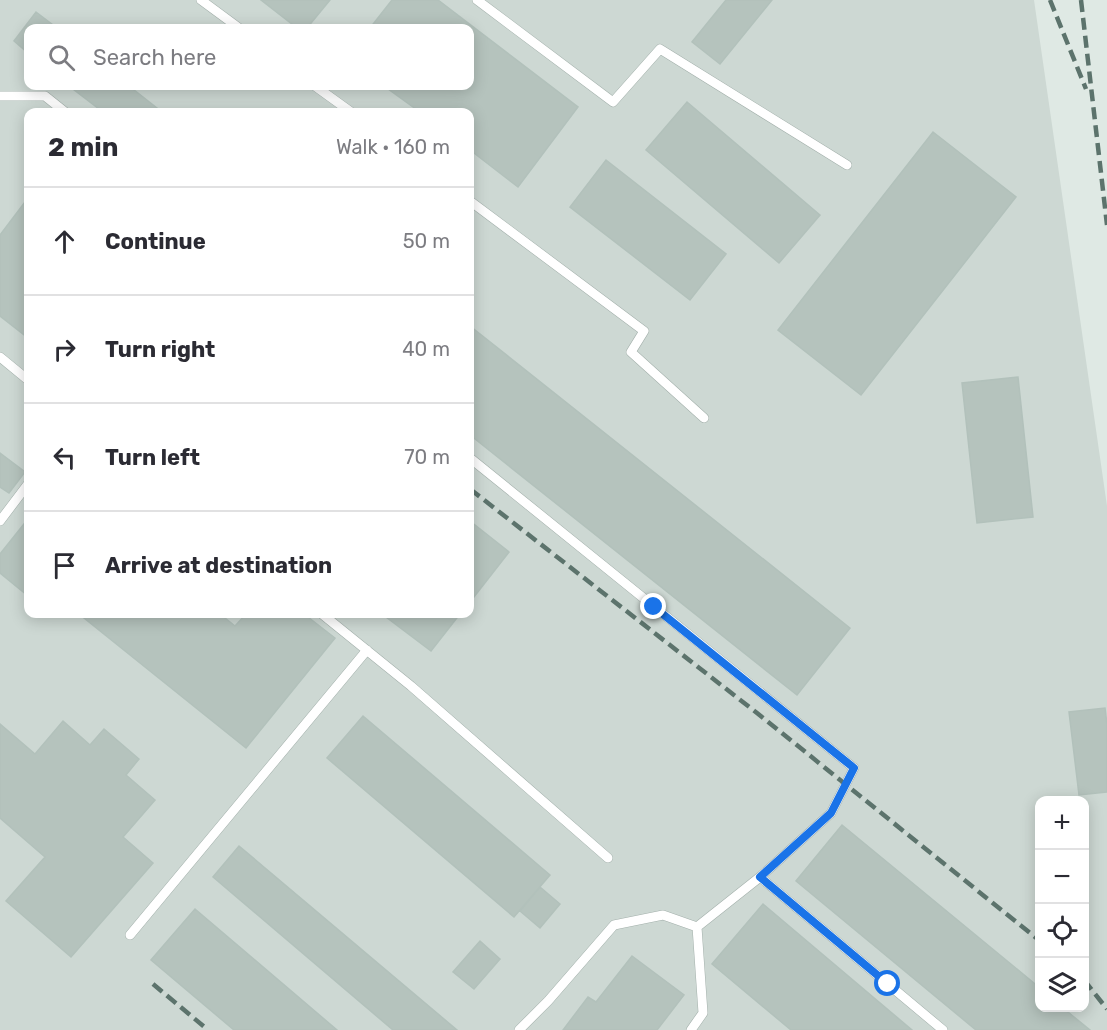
<!DOCTYPE html>
<html lang="en">
<head>
<meta charset="utf-8">
<style>
	body { margin:0; font-family:Rubik,sans-serif; background:#f7f7f7; color:#2b2b33 }
	.controls { position:absolute; right:18px; bottom:18px; display:grid; overflow:hidden; border-radius:12px; box-shadow:0 3px 15px #0003 }
	.controls button { width:54px; height:54px; display:grid; place-items:center; padding:0; border:0; border-bottom:2px solid #e1e1e2; background:#fff; color:#2b2b33; font:30px sans-serif }
	.stop { position:absolute; width:18px; height:18px; margin:-14px; border:4px solid #1a73e8; border-radius:50%; background:#fff }
	.stop.end { background:#1a73e8; border-color:#fff; box-shadow:0 2px 6px #0008 }
	.list { margin:0; padding:0; list-style:none }
	h2 { display:flex; justify-content:space-between; align-items:center; height:78px; margin:0; padding:0 24px; font-size:26px }
	h2 small { font-size:20px; font-weight:400; color:#7c7c81 }
	.list li { display:grid; grid-template-columns:39px 1fr auto; gap:18px; align-items:center; box-sizing:border-box; height:108px; padding:0 24px; border-top:2px solid #e1e1e2 }
	.list b { display:block; font-size:22px; white-space:nowrap }
	.list em { font-size:20px; font-style:normal; color:#7c7c81 }
	.icon { flex:none; width:33px; height:33px; fill:none; stroke:currentColor; stroke-width:2; stroke-linecap:round; stroke-linejoin:round }
	.map { position:relative; flex:none; width:1107px; height:1030px; overflow:hidden }
	.search { position:absolute; background:#fff; box-shadow:0 3px 15px #0003; left:24px; top:24px; width:450px; height:66px; display:flex; align-items:center; gap:15px; box-sizing:border-box; padding:0 21px; border-radius:12px; color:#7c7c81; font-size:22px }
	.panel { position:absolute; background:#fff; box-shadow:0 3px 15px #0003; left:24px; top:108px; width:450px; height:510px; border-radius:12px }
	.map>svg:first-child { display:block }
</style>
</head>
<body>
<div class="map">
<svg width="1107" height="1030" viewBox="0 0 1107 1030">
	<rect width="100%" height="100%" fill="#dfe9e4"/>
	<!-- built -->
	<path fill="#cdd8d3" fill-rule="evenodd" d="M0 0H1034L1107 506V1030H0ZM28 28H470V86H28ZM28 112H470V614H28ZM1040 800H1084V1008H1040Z"/>
	<!-- building -->
	<path fill="#b5c3bd" stroke="#b2c1bb" stroke-width="1.5" d="M261 0H330L307 28H297Z
		M392 0H438L578 107 518 187 470 150V112H420L384 86H470V28H370Z
		M726 0H772L720 64 692 42Z
		M36 12 57 28H28V53L14 41Z
		M69 86H129L162 112H103Z
		M687 102 820 215 779 263 646 150Z
		M933 132 1016 197 861 395 778 330Z
		M606 160 726 254 690 300 570 207Z
		M28 198V338L0 316V235Z
		M470 326 850 628 797 695 470 435Z
		M1018 377 1033 517 977 523 962 383Z
		M0 453 25 472 9 493 0 487Z
		M28 519V596L0 573V554Z
		M470 521 509 552 470 602Z
		M79 614H220L235 626 246 614H304L335 638 246 748Z
		M382 614H460L431 651Z
		M1105 708 1107 725V792L1079 795 1069 712Z
		M363 716 550 875 514 917 327 758Z
		M63 721 90 745 104 729 139 759 126 775 155 800 123 837 153 863 71 957 6 901 45 857 0 818V724L35 754Z
		M842 825 1040 988V1008H1063L1090 1030H976L796 881Z
		M239 846 457 1030H393L213 877Z
		M540 887 560 904 540 928 520 911Z
		M763 904 912 1030H791L712 964Z
		M195 909 337 1030H234L151 960Z
		M480 941 500 959 474 989 453 972Z
		M632 956 684 995 657 1030H563L588 997 596 1002Z"/>
	<g fill="none" stroke-linecap="round" stroke-linejoin="round">
		<!-- service casing -->
		<g stroke="#a3b0ab" stroke-width="10">
			<path id="service" d="M201 0 239 28
				M477 0 613 102 660 49 847 165
				M315 86 351 112
				M0 96H45L65 112
				M470 201 644 331 631 352 704 418
				M0 357 28 380
				M470 458 854 768 831 813 760 877 697 927 663 915 614 925 548 1001 519 1030
				M0 521 28 484
				M322 614 411 686 608 858
				M760 877 943 1030
				M130 935 367 650
				M691 1030 703 1013 697 927"/>
		</g>
		<!-- service -->
		<use href="#service" stroke="#fff" stroke-width="9"/>
		<!-- rail -->
		<path stroke="#5c736c" stroke-width="4.5" stroke-dasharray="12 6" stroke-linecap="butt" d="M1050 0 1086 89
			M1081 0 1107 225
			M470 489 757 713 1040 941
			M1084 980 1107 1009
			M153 984 208 1030"/>
	</g>
	<g fill="none" stroke-linecap="round" stroke-linejoin="round">
		<!-- route -->
		<path stroke="#1a73e8" stroke-width="8" d="M654 607 854 768 831 813 760 877 888 984"/>
	</g>
</svg>
<div class="controls">
<button>+</button>
<button>−</button>
<button><svg class="icon" aria-label="locate" viewBox="0 0 24 24"><circle cx="12" cy="12" r="6"/><path d="M12 2v4M12 18v4M2 12h4M18 12h4"/></svg></button>
<button><svg class="icon" aria-label="layers" viewBox="0 0 24 24"><path d="M12 4l9 5-9 5-9-5zM3 14l9 5 9-5"/></svg></button>
</div>
<div class="stop" style="left:888px;top:984px"></div>
<div class="stop end" style="left:654px;top:607px"></div>
<div class="search"><svg class="icon" aria-label="search" viewBox="0 0 24 24"><circle cx="10" cy="10" r="6"/><path d="M15 15l6 6"/></svg>Search here</div>
<section class="panel">
<h2>2 min<small>Walk · 160 m</small></h2>
<ul class="list">
<li><svg class="icon" aria-label="ahead" viewBox="0 0 24 24"><path d="M12 20V5M6 11l6-6 6 6"/></svg><div><b>Continue</b></div><em>50 m</em></li>
<li><svg class="icon" aria-label="right" viewBox="0 0 24 24"><path d="M7 20v-9h11M14 6l5 5-5 5"/></svg><div><b>Turn right</b></div><em>40 m</em></li>
<li><svg class="icon" aria-label="left" viewBox="0 0 24 24"><path d="M17 20v-9H6M10 6l-5 5 5 5"/></svg><div><b>Turn left</b></div><em>70 m</em></li>
<li><svg class="icon" aria-label="arrive" viewBox="0 0 24 24"><path d="M6 21V4h12l-3 4 3 4H6"/></svg><div><b>Arrive at destination</b></div></li>
</ul>
</section>
</div>
</body>
</html>
